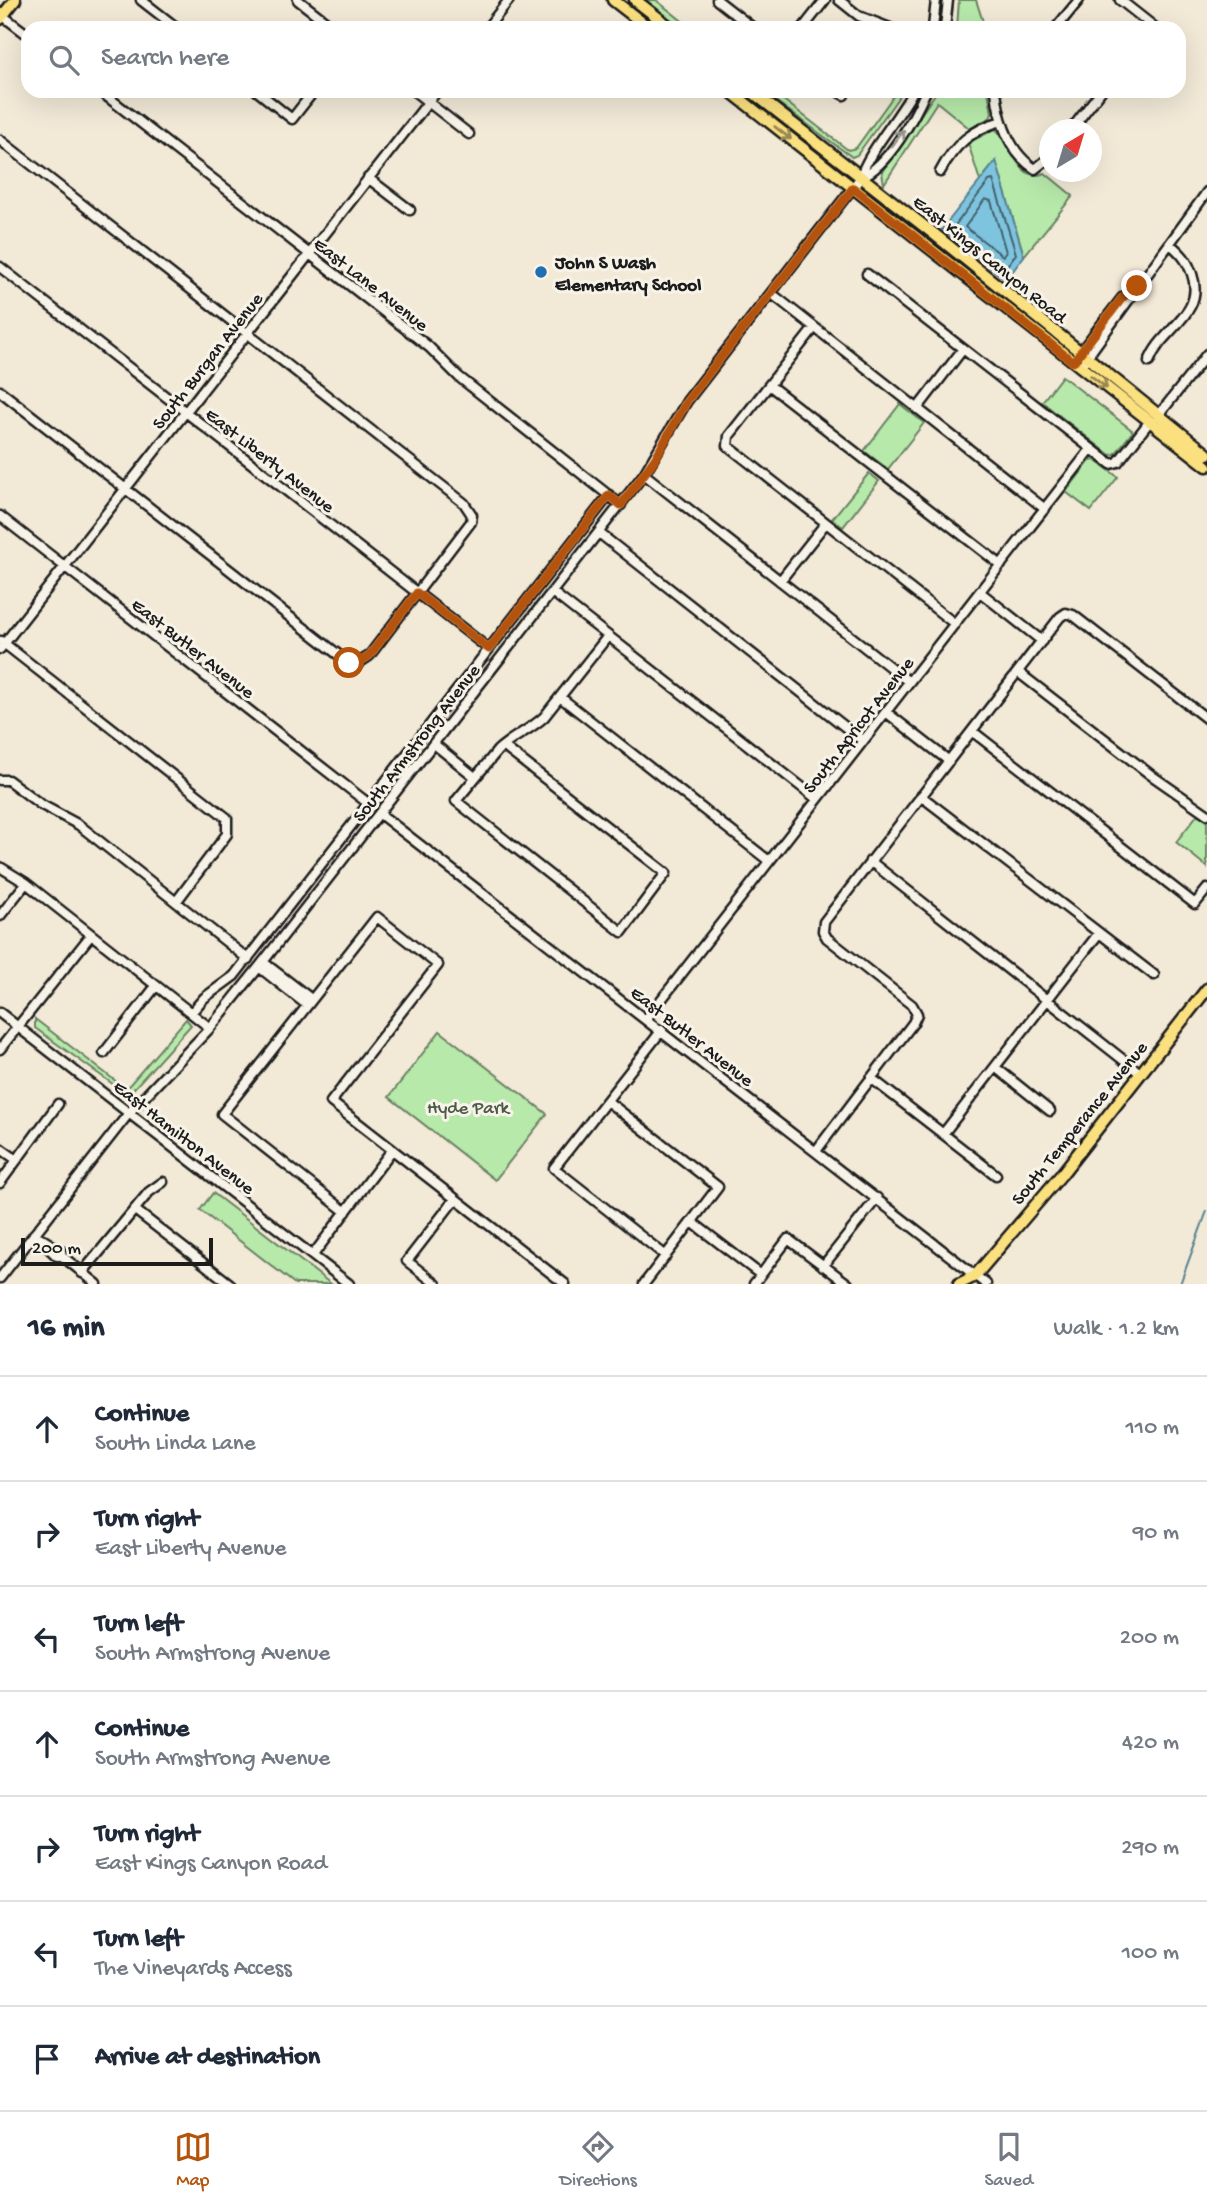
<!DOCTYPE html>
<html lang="en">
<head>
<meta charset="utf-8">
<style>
	body { margin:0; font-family:"Gochi Hand",sans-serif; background:#f6f6f7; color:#1f2937 }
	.compass { position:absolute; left:1039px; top:119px; width:63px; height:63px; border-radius:50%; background:#fff; box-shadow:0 7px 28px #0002; rotate:38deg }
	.scale { position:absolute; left:21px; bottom:18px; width:192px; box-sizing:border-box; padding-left:7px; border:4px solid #1c1c1c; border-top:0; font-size:19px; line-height:24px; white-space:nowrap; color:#1c1c1c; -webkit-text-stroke:5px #f7f3e8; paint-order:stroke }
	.stop { position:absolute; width:21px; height:21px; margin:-16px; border:5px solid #b45309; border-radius:50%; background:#fff }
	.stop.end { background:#b45309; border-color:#fff; box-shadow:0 2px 7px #0008 }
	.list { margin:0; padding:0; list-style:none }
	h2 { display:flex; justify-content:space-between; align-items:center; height:91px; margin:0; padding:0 28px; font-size:30px }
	h2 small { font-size:23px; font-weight:400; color:#747a83 }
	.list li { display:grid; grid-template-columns:46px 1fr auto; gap:21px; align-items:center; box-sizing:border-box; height:105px; padding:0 28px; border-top:2px solid #e0e1e3 }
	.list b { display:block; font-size:26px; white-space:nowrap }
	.list p { margin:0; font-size:23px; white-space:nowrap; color:#747a83 }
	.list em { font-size:23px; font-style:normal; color:#747a83 }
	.icon { flex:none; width:38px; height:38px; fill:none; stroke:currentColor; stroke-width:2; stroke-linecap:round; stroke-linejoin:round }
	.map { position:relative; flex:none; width:1207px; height:1284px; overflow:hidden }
	.search { position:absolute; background:#fff; box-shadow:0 7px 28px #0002; left:21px; right:21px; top:21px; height:77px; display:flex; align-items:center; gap:18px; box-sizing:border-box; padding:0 24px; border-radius:21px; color:#747a83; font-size:26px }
	.sheet { height:826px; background:#fff }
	nav { display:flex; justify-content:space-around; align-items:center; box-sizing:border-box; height:98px; border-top:2px solid #e0e1e3; background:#fff; font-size:19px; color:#747a83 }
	nav a { display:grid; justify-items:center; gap:4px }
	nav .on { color:#b45309 }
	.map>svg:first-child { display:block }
</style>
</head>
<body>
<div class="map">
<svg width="1207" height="1284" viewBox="0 0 1207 1284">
	<rect width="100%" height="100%" fill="#f2e9d7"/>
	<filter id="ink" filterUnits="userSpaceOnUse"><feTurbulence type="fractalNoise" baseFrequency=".0143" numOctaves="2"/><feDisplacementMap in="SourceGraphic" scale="14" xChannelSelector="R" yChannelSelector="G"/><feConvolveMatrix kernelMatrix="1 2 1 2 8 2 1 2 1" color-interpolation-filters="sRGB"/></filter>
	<g filter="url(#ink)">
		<!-- green -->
		<path fill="#b7e9aa" stroke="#6a8263" stroke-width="2" d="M645 0H656L691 28H681Z
			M959 0H976L985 28H957Z
			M762 91H772L848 150 856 148 897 91H903L857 155 852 157Z
			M937 91H988L992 113 990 118 969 128 937 102 884 184 882 172Z
			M995 129C1011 139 1017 185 1045 173L1073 196 1024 256 996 161 980 181 968 143Z
			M1062 376 1133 431 1115 454 1110 455 1042 402Z
			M900 404 924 423 888 469 864 451Z
			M1095 460 1118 477 1091 511 1066 492 1090 461Z
			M869 473 879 481 843 527 832 519Z
			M1198 814 1207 821V867L1176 842Z
			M35 1019 126 1089 186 1019 191 1025 128 1095 35 1028Z
			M440 1031 547 1114 495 1180 389 1097Z
			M213 1193 331 1284H295L200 1210Z"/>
		<!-- water -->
		<path fill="#7ec4df" stroke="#578191" stroke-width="2" d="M996 161 1024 256 1006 280 942 229Z"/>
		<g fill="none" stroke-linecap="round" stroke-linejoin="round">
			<!-- shore -->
			<path stroke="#435f6a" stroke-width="2" d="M993 180 1016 254 1004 269 953 228 989 181Z
				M985 199 991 201 1006 252 1003 256 965 227Z"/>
			<!-- stream -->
			<path stroke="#578191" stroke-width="2" d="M1180 1284 1207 1211"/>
			<!-- minor casing -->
			<g stroke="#1c1c1c" stroke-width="13">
				<path id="minor" d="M141 0 177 28
					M298 0 334 28
					M717 0 753 28
					M839 0 859 16 890 28
					M1120 0 1153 26 1151 28
					M3 16 28 35
					M487 28 509 0
					M803 28 825 0
					M933 28 936 0
					M945 28 948 0
					M1056 28 1079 0
					M100 91 429 347 459 377 621 505
					M257 91 292 119 314 91
					M414 91 469 134
					M837 91 844 95
					M996 91C999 120 1009 152 1035 169L1050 157
					M1071 130 1101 91
					M0 140 464 503 472 515 471 522 369 656 357 664 349 663 0 391
					M940 172C954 145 972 129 1002 121
					M861 177C888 166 914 118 926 91
					M368 178 410 210
					M0 267 489 649
					M867 274 1111 464 1118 462 1150 421
					M771 293 1045 509
					M814 328 729 436 728 446 955 624
					M1078 355 1122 298 1135 288
					M1149 362C1161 328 1206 315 1192 274 1187 260 1182 254 1170 244
					M1080 367 1207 192
					M769 385 1001 565
					M917 409 963 349
					M1158 416 1207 354
					M644 474 909 682
					M0 516 369 804
					M599 533 863 741
					M780 581 825 524
					M552 592 817 799
					M980 592 1042 641
					M1 641 227 818V834L176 902
					M0 649 437 91
					M1018 672 1151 775 1207 814
					M560 697 769 861
					M886 712 949 761
					M972 731 1195 904 1207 889
					M434 744 475 777
					M503 746 666 873 622 932 456 801 498 750C512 737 530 730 544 717L608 636
					M0 780H8L40 804 79 825 248 959
					M921 796 1154 975
					M380 814 986 1284
					M870 861 1140 1073
					M0 867 26 883 210 1028
					M0 916 26 883
					M263 962 311 999
					M259 967 307 1005
					M0 1013 349 1284
					M191 1013 204 998 234 976 609 495
					M647 1018 1091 449
					M662 1030 554 1168 666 1256
					M0 1049 91 935
					M104 1053 156 986
					M995 1067 1050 1111
					M871 1078 996 1175
					M607 1101 718 1187 644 1284
					M943 1134 1099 933
					M0 1148 17 1160
					M816 1151 913 1023 917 1014 912 1005 827 938 823 931 824 922 1060 617 1066 613 1073 615 1207 719
					M0 1183 58 1104
					M135 1210 230 1284
					M346 1212 222 1114 377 917 438 965 331 1102 565 1284
					M692 1222 761 1275
					M34 1234 61 1251 62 1256 97 1284
					M35 1235 57 1256H62
					M313 1255 392 1150
					M823 1266 877 1198
					M82 1273 149 1192 163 1182
					M0 1278 129 1113 210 1028 259 967 644 474 687 401 861 177C865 156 901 115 913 91
					M436 1284 407 1261 455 1199
					M754 1284 788 1239 848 1284"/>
			</g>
			<!-- major casing -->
			<g stroke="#1c1c1c" stroke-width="15">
				<path id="major" d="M613 0 649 28
					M635 0 671 28
					M0 19 15 0
					M730 91 1207 466
					M751 91 934 234 1207 454
					M959 1284 975 1276 1061 1175 1207 989"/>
			</g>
			<!-- minor -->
			<use href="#minor" stroke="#f7f3e8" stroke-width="8"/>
			<!-- major -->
			<use href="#major" stroke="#fbe080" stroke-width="10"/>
		</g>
		<!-- one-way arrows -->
		<defs><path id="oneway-shaft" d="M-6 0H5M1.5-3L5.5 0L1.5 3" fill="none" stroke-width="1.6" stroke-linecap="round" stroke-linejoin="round" transform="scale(1.75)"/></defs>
		<g stroke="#978853">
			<use href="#oneway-shaft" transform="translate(783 133) rotate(38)"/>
			<use href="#oneway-shaft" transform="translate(1099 382) rotate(38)"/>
		</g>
		<use stroke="#94928c" href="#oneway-shaft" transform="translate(898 138) rotate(-53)"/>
	</g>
	<g fill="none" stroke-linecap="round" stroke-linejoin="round" filter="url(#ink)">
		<!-- route -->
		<path stroke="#b45309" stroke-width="9" d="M349 663 357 664 369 656 417 593 489 649 609 495 621 505 655 459 687 401 853 188 1073 362 1122 298 1137 286"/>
	</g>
	<!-- markers -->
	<circle fill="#1f6fb2" stroke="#f7f3e8" stroke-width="2.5" cx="541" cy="272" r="7"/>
	<g text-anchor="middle" stroke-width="6" stroke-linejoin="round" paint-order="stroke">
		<!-- street labels -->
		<g font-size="19" fill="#1c1c1c" stroke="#f7f3e8">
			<text transform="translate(991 258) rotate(39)" y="7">East Kings Canyon Road</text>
			<text transform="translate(372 283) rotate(38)" y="7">East Lane Avenue</text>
			<text transform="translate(206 360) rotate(-52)" y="7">South Burgan Avenue</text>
			<text transform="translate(271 459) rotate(38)" y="7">East Liberty Avenue</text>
			<text transform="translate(194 647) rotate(38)" y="7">East Butler Avenue</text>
			<text transform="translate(857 724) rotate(-52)" y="7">South Apricot Avenue</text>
			<text transform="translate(415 742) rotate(-52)" y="7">South Armstrong Avenue</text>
			<text transform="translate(693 1035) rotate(38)" y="7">East Butler Avenue</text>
			<text transform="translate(1078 1122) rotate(-51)" y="7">South Temperance Avenue</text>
			<text transform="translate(185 1136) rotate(38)" y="7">East Hamilton Avenue</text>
		</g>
		<!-- poi labels -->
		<g font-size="19" font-weight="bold" fill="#1c1c1c" stroke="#f7f3e8" text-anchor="start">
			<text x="555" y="268">John S Wash<tspan x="555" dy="22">Elementary School</tspan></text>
		</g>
		<!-- park labels -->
		<g font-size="19" fill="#4a5a47" stroke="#f7f3e8">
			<text x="468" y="1113">Hyde Park</text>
		</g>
	</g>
</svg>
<svg class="compass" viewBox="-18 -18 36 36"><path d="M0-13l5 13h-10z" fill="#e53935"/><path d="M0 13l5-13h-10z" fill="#747a83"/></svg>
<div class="scale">200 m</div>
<div class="stop" style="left:349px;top:663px"></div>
<div class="stop end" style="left:1137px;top:286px"></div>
<div class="search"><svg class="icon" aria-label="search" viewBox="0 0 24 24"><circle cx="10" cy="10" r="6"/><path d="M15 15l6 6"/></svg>Search here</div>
</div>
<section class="sheet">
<h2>16 min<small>Walk · 1.2 km</small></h2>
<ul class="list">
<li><svg class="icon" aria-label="ahead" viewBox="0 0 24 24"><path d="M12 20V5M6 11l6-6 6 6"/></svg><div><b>Continue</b><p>South Linda Lane</p></div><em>110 m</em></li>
<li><svg class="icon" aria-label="right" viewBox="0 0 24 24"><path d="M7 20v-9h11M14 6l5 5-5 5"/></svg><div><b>Turn right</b><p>East Liberty Avenue</p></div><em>90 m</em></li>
<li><svg class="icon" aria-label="left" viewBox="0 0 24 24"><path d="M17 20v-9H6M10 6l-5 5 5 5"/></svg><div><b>Turn left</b><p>South Armstrong Avenue</p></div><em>200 m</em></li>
<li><svg class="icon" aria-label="ahead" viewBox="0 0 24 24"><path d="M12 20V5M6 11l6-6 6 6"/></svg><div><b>Continue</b><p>South Armstrong Avenue</p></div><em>420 m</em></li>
<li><svg class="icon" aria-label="right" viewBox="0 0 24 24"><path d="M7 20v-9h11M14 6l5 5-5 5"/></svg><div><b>Turn right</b><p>East Kings Canyon Road</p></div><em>290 m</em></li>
<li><svg class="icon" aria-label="left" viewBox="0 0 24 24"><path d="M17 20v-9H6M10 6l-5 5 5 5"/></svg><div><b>Turn left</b><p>The Vineyards Access</p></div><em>100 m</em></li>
<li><svg class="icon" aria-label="arrive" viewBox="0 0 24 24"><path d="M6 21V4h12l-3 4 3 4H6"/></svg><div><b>Arrive at destination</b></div></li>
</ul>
</section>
<nav>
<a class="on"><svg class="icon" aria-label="map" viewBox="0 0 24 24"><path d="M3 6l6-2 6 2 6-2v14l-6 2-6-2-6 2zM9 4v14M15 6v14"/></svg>Map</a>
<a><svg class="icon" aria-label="directions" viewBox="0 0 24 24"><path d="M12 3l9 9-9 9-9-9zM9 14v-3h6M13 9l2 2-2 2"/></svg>Directions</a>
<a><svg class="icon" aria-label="saved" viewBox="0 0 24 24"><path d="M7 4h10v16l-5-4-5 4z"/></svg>Saved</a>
</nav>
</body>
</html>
